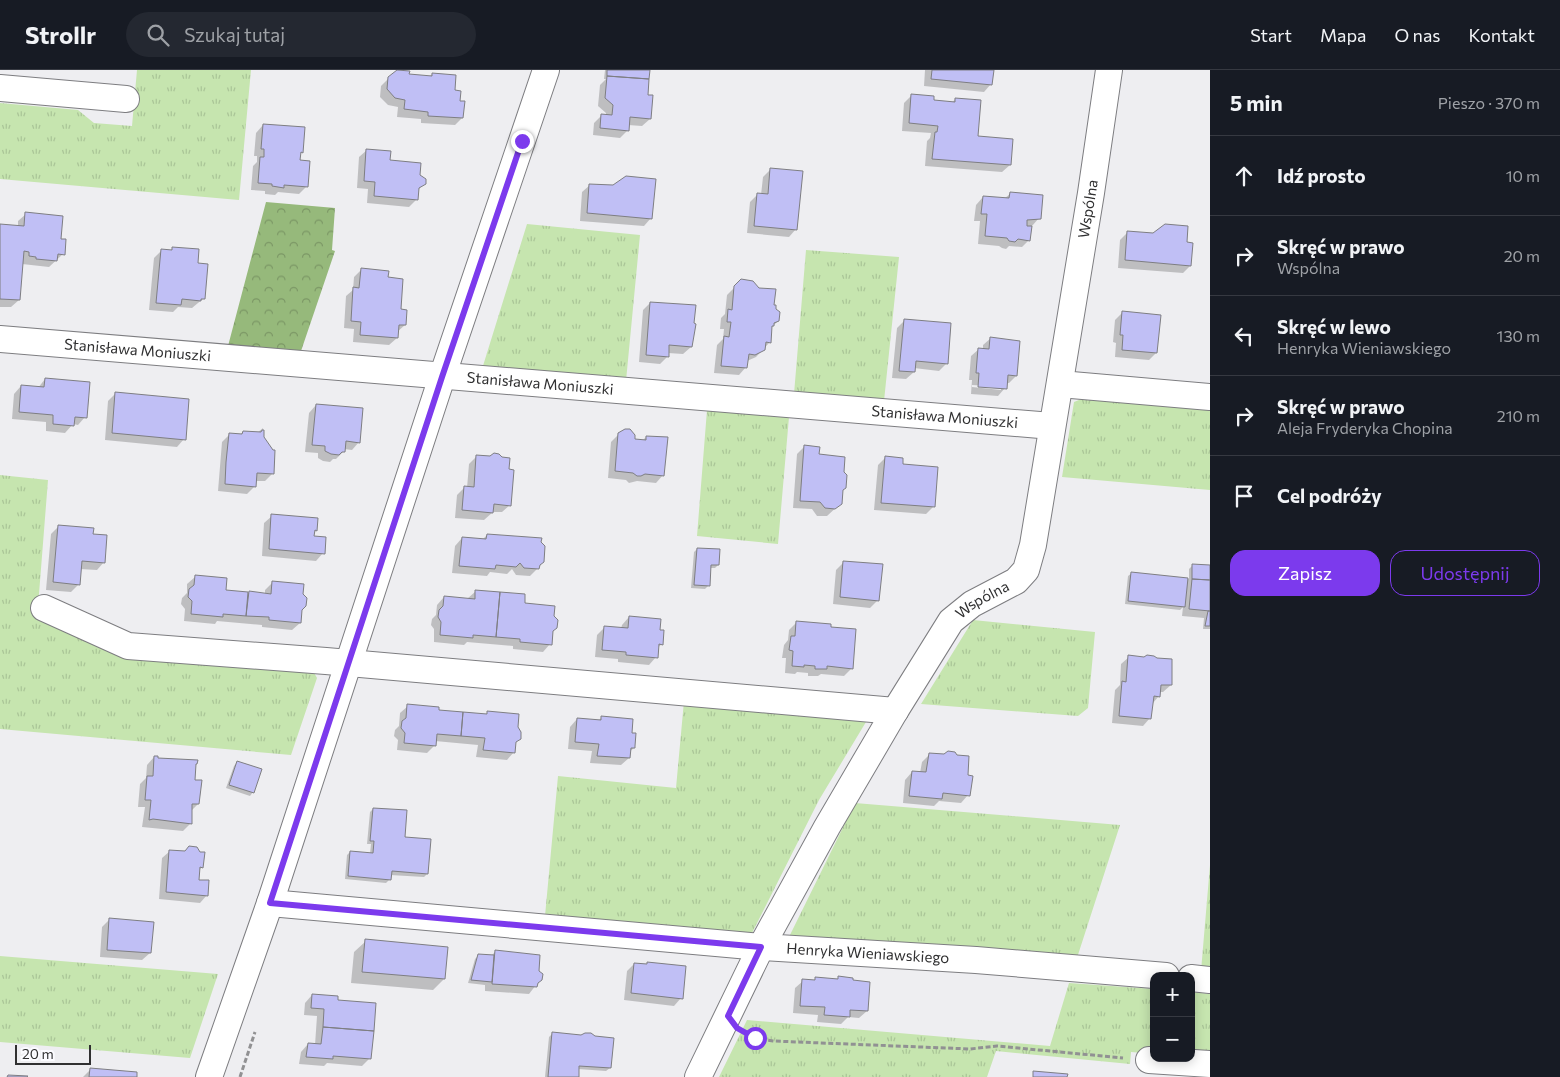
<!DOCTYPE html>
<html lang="pl">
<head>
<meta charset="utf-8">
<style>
	body { margin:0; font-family:Commissioner,sans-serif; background:#242831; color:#f1f3f6 }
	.controls { position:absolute; right:15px; bottom:15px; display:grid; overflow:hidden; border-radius:10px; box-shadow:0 2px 12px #0003 }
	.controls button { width:45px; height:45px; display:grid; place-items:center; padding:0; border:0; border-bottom:1px solid #363941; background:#171b24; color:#f1f3f6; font:25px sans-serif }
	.scale { position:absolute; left:15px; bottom:12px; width:76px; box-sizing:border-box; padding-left:5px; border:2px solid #303031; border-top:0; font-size:14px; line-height:18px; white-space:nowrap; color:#303031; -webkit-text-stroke:4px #fbfbff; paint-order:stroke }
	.stop { position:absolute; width:15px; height:15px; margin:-11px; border:4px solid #7c3aed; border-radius:50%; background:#fff }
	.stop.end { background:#7c3aed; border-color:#fff; box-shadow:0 1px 5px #0008 }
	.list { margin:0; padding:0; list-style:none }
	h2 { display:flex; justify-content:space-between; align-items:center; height:65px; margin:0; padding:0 20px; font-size:21px }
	h2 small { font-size:16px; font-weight:400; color:#9ea1a6 }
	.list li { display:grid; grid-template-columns:32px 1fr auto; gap:15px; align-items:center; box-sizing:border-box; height:80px; padding:0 20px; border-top:1px solid #363941 }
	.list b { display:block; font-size:19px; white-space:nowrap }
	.list p { margin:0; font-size:16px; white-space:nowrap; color:#9ea1a6 }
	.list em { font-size:16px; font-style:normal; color:#9ea1a6 }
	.actions { display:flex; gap:10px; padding:15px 20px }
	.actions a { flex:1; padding:11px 0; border:1px solid #7c3aed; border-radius:15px; text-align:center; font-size:18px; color:#7c3aed }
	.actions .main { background:#7c3aed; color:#fff }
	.icon { flex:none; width:28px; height:28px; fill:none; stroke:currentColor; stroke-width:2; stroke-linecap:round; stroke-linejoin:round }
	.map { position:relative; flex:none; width:1210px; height:1007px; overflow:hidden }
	header { display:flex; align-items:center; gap:30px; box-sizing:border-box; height:70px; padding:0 25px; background:#171b24; border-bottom:1px solid #363941 }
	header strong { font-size:24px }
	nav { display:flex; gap:28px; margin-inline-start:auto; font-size:18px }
	.search { width:350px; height:45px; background:#242831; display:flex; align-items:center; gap:12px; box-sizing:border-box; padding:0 18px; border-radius:28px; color:#9ea1a6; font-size:19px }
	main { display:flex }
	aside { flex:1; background:#171b24 }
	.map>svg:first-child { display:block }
</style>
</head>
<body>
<header>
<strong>Strollr</strong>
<div class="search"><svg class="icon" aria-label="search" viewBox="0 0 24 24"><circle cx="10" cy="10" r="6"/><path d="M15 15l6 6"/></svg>Szukaj tutaj</div>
<nav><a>Start</a><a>Mapa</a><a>O nas</a><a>Kontakt</a></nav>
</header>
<main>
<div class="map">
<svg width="1210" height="1007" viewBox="0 0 1210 1007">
	<defs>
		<pattern id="grass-tufts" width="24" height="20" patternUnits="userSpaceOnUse" patternTransform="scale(1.25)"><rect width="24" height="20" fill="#c6e5af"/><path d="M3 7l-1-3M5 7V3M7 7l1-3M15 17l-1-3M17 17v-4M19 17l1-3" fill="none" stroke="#aac597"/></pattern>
		<pattern id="forest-crowns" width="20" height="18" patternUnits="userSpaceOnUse" patternTransform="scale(1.25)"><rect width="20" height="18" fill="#96b97b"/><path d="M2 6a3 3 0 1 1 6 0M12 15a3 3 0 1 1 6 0" fill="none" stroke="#7b9765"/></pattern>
	</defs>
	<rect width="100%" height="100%" fill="#eeeef1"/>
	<!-- grass -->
	<path fill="url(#grass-tufts)" d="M137 0H251L239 130 0 109V33L78 40 94 53 132 56Z
		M527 154 640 165 626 311 482 299Z
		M806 180 899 187 884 331 794 324Z
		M1084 328 1210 338V420L1062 407 1074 332Z
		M707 340 789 347 778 474 697 466Z
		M0 405 48 410 39 524 34 547 118 583 312 599 317 608 291 685 0 659Z
		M973 550 1095 562 1088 638 1078 646 921 634Z
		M684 631 869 647 819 730 752 863 545 846 558 706 676 718Z
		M855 733 1120 755 1076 891 789 867Z
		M1210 795V902L1201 901Z
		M0 886 218 904 190 988 0 972Z
		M1069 913 1154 919V984L1131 982 1130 994 996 981 987 1007H719L747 950 1050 976Z
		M1191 922 1210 924V988L1191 987Z"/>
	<!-- forest -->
	<path fill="url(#forest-crowns)" d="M266 132 335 138 332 180 335 181 300 284 228 276Z"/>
	<!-- shadow -->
	<path fill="#0003" fill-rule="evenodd" d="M605 0H648L646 26 650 49 642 56 628 55V60L620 68 593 65 594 53 601 46H606V43L598 36 600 15 606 9H604Z
		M925 0H993L991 14 984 22 924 16Z
		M432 4 453 21 459 32 462 48 455 55 421 53V49L397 47 398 37 388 35 380 27 381 16 389 8 408 6 429 7Z
		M912 25 933 31 952 33 955 29 977 67 1010 95 1002 102 925 96 927 71 930 68 931 63 902 61 904 33Z
		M263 55 302 82 300 84 299 92 307 116 299 124 278 122 275 125 265 124V121L251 120 253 96 257 92V86H254L256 63Z
		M367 80 419 105 424 113 418 120 417 129 409 137 367 133 368 119 357 118 359 87Z
		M771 99 796 159 789 167 747 163 750 132 757 125H761L763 107Z
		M590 115 651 148 644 156 580 151 582 122Z
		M1011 123 1039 148 1032 156 1029 170 1022 177 1009 176 1006 179 1002 178 999 176 978 174 980 151H974L976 135 983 127 1004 129Z
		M26 144 60 170 63 184 49 197 22 194 19 230 11 237H0V155L18 156V151Z
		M1128 162 1185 173 1190 196 1183 203 1118 198 1120 170Z
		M173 178 196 194 204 228 192 238 178 237 173 242 149 240 154 188 162 180 170 181Z
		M361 200 387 209 405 255 397 262V268L389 275 353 272 354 259 344 258 346 226 353 220 354 207Z
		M735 217 773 237 778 251 771 258 770 272 756 287 747 291 746 297 739 305 714 303 717 275 723 269 724 259H720L721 248 725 244 727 225Z
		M650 233 691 277 683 284 668 283 667 287 660 294 639 292 643 240Z
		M1123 242 1156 283 1149 290 1115 287 1116 273 1113 272 1115 250Z
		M904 251 947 293 939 301 914 298V302L906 309 892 308 897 258Z
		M991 268 1016 306 1009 313H1006L1005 318 998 326 971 324 972 310H969L971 286 979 279H983V275ZM972 315 1001 317V320L972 317Z
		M45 309 85 347 78 355 73 354 65 363 46 361V352L12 349 14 324 21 316 38 318Z
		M116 323 184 369 177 377 105 370 108 331Z
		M316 335 359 372 352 380 344 379V381L336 389H333L330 392 323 391 318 388V383L305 382 309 343Z
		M263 358 262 367 274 381 272 404 265 411H255V416L247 424 218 421 222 372 230 364 240 365 243 362 257 363Z
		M619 364 633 370 642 371 646 367 663 405 656 413 637 411 629 413 626 410 608 408 611 372Z
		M805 376 818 385 842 420 840 434 827 446H817L812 439 793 438 797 384Z
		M477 386 508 400 510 435 502 442H493L484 450 455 448 457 425 465 417 467 418 469 394Z
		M885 388 901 395 933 437 926 444 874 440 878 395Z
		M272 446 316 460 313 467 323 483 316 491 262 486 264 453Z
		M59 456 92 465 104 492 97 500 80 499 79 514 71 522 46 520 51 464Z
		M487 465 538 498 530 506 516 505 512 499 507 504 490 502 487 506 452 503 455 476 462 468 482 470Z
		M697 479 718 495 715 498H710L709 515 705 519 691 518 694 482Z
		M844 492 878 530 870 538 833 534 836 500Z
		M1193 495 1210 497V559H1203L1204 548 1182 546 1183 537 1180 540 1125 534 1128 506 1132 503 1189 509V499Z
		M195 507 224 521 248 523 265 524V520L272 513 300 540V553L292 560 262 557V555L217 551 215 554 184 551 185 539 181 534 182 528 187 523V514Z
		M476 521 523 534 552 562 550 574 543 582 513 579V576L467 572 464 575 434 572V559L431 555 432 549 436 545 437 535 444 527 467 529Z
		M629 547 659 561 662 574 657 578 656 587 649 595 618 592V589L595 587 597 565 605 557 621 559 622 555Z
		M797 552 852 598 844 606 821 604 818 606H808V603L797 602 795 604 785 603 786 588H782L784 575 788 570 789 560Z
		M1129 587 1145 588 1171 615 1163 622H1159V626L1152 634 1150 648 1143 656 1112 653 1115 620 1120 615 1121 594Z
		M408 636 438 641 485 645 488 642 515 673 514 682 507 690 476 687 478 675 435 671V675L427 683 397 680 398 670 394 666 395 660 399 656 400 643Z
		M601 648 631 664 634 678 629 682V688L621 695 590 693 592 681 568 679 570 657 577 649 598 651Z
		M930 684 966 706 968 725 961 733 939 731 934 736 903 733 905 710 912 702 920 703 922 692Z
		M154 687 193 711 198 734 191 741V753L183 761 142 757 145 737H138L140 714 146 708 147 695Z
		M237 692 253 722 250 726 226 718 234 696Z
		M373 739 403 768 427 804 424 807 390 805V809L386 813 345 809 347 785 350 782 370 784 371 774H367L370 742Z
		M170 781 202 797 199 800 198 811 207 825 200 833 159 829 162 788Z
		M110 849 150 883 142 890 100 887 102 857Z
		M366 871 444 909 433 920 351 913 354 882Z
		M495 882 536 915 529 924 485 921V915L468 913 475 889 479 885 491 886Z
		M634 894 681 928 674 936 624 930 627 901Z
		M839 908 867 941 859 948 848 947 841 954 817 952 818 945 793 943 795 918 803 911 813 912 815 909 836 910Z
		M312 925 337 931 370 988 362 996 327 993 324 996 299 994 301 982 308 974 315 975 317 946 304 945 305 933Z
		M552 964 612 969 610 998 606 1001 578 999 577 1007H545L549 967Z
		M91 999 135 1007H83Z"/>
	<!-- building -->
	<path fill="#c0bff5" stroke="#7e7e82" d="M397 0 410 1 409 4 432 6V3L456 5 455 20 461 21 460 31H465L463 48 428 46V42L404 39 405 30 395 28 387 19 388 7Z
		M607 0H650L649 9 607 6Z
		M932 0H994L992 15 931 9Z
		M607 6 649 9 648 25H653L651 49 630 47 629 61 600 58 601 44 612 45 613 35 605 28Z
		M911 24 934 26V30L955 32V28L981 30 978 66 1013 69 1011 95 932 89 935 62H937L938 56 909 53Z
		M263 54 305 57 303 83 301 82 300 90 310 91 308 117 284 115V118L272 116V114L258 113 260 87H264V79H261Z
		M366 79 391 81 390 90 421 93 420 105 426 109V114L419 118 418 130 374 126 375 112 364 111Z
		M770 98 803 101 797 160 754 156 757 123 768 124Z
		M626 106 656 109 652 149 587 143 589 114 613 115Z
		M1010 122 1043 125 1041 149 1027 150V156H1032L1030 171 1018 169 1015 172 1009 171 1007 168 985 166 987 144H981L983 126 1009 128Z
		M25 142 63 146 61 169H66L65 185 58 184 57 191 36 189V187L29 186V182L24 181 20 230 0 229V154L24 156Z
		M1165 154 1188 156 1187 172 1193 173 1191 196 1125 190 1127 161 1153 163Z
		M172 177 199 179 198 193 208 194 205 229H201V231L182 229 181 235 156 233 161 179 172 180Z
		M361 198 389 201 388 207 403 209 401 239 407 240 406 255H399L398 268 360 265 361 252 351 251 353 217 359 218Z
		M741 209 753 211 759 218 776 219 774 235H776V239L780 242 779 251 774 253V256H772L771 273 766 272 765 280 755 285 749 284 747 298 721 296 724 266 729 267 731 252H727L728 239 732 240 734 216Z
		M650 232 696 235 694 253 696 254 692 277 669 275V287L646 285Z
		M1122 241 1161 245 1157 283 1122 280 1123 265H1120Z
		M904 249 951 253 948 294 916 291 915 302 899 301Z
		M990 267 1020 271 1017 306 1008 305 1007 319 978 317 979 303H976L978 278 989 279Z
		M45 308 90 312 87 348 75 347 74 356 53 354V345L19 342 21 315 44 317Z
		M115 322 189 329 186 370 112 363Z
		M316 334 363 338 360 373 346 371 345 382H342L339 385 331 384 325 381V376L312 375Z
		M625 359H630L635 365V369L646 370V366L668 367 664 406 645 404 641 406H637L633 403 615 401 618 363Z
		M262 360H264V367L273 380H275L274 404 257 403 256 417 225 414 226 392 229 363 242 364 243 361 261 362Z
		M804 375 820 377 819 384 845 387 844 402 847 405 846 418 843 420 842 434 835 439 825 438 820 432 800 431Z
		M494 383 499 384 502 387 510 388 509 399 514 400 511 436 494 434 493 443 462 440 464 416 474 417 476 385 490 386Z
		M885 386 903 388V394L938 397 935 437 881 433Z
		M271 444 318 448 317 461 315 460 314 466 326 467 325 484 269 479Z
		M58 455 94 458 93 464 107 465 105 493 82 491 80 515 53 512Z
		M487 464 542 468 541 472 545 476 544 492 540 495 539 499 524 498 520 493 516 497 496 495 495 499 459 496 462 467 486 469Z
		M697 478 720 479 719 495H711L710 516 694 515Z
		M843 491 883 494 879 531 840 527Z
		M1192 494 1210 495V510L1192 509Z
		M1131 502 1188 508 1185 537 1128 531Z
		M195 505 227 508 226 520 248 522 246 546 223 544V547L191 544 192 531 188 527 189 519 194 515Z
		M1192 509 1210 510V541L1189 539Z
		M272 511 304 514 303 524 307 528 306 536 302 540 301 553 269 550V547L246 546 249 521 271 524Z
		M475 520 500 522 496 567 473 565V568L440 565 441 552 438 547 439 540 443 536 444 526 475 529Z
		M500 522 525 524V533L555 536 554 546 558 550 557 558 553 561 552 575 520 572V569L496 567Z
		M1208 541H1210V556H1205Z
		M629 546 661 549 660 560H664L663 575 659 574 658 588 626 585V582L602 580 604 556 628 558Z
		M796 551 831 554V557L856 559 853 599 827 596V599H815V596L804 595V597L792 596 793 581 789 580 791 566H795Z
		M1128 585 1144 587 1147 585 1154 586 1157 588 1172 589V615H1161L1160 627 1154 626 1151 649 1119 646 1122 611 1126 612Z
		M407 634 439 637V640L463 642 461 666 437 664 436 676 404 673 405 663 401 658 402 651 406 648Z
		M487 641 519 644 518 657 521 662V669L516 672 515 683 483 680 485 668 461 666 463 642 487 644Z
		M601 646 633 649 632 663H636L635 676V678H631L630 688 597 686 599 674 575 672 577 648 601 650Z
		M948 681 955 682 957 685 969 686 968 705 973 706 970 726 943 723 942 729 909 726 912 701 926 702 929 683 944 684Z
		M154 686H158V688L198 690 197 694H196L195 710H202L199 734H192V754L153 749 149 750 151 730H145L147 706H153Z
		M237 691 262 699 254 723 229 715Z
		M373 738 407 740 405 767 431 769 428 804 392 801 391 810 348 806 350 781 373 783 374 771H370Z
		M189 776 197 777 200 782H205L203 798 200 797 199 810H209L208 826 166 822 169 780 185 781Z
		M109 848 154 852 151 883 107 880Z
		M365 869 448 877 445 909 362 902Z
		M495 880 540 885 539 901 543 904 542 910 538 913 537 917 492 914Z
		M478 884 494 885 492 912 471 910Z
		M647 892 686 896 683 929 631 923 634 893 647 894Z
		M838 906 853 908V910L870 912 868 941 850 940V947L824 945 825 937 800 936 802 909 815 910V907L838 909Z
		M312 924 338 926V930L376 933 374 961 323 957 324 939 311 938Z
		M323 957 374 961 371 989 333 986V989L306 987 308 973 321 974Z
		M552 962 581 965 585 963H591L595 966 614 968 611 998 579 996V1007H548Z
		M90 998 137 1002V1007H89Z
		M1033 1001 1068 1004 1067 1007H1033Z
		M8 1005 28 1006 27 1007H7Z"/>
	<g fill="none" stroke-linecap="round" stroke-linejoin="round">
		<!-- minor casing -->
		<g stroke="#7d7d80" stroke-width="28">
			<g id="minor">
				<path d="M0 18 126 29"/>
				<path id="s1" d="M0 269 1052 356"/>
				<path d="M1060 314 1210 327"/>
				<path d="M44 538 128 576 326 591 895 641"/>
				<path id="s2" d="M270 833 761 877 976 890 1166 906"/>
				<path d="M1191 908 1210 910"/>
				<path d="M1149 990 1210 994"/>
				<path d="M209 1007 270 833 442 307 546 0"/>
				<path id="s3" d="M698 1007 761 877 827 757 895 641 951 551 972 534 1016 511 1026 500 1033 475 1091 123 1109 0"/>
			</g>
		</g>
		<!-- path -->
		<path stroke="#919193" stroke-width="3" stroke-dasharray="5 2.5" stroke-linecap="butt" d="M747 964 755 968 773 971 970 979 997 976 1123 988
			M240 1007 255 962"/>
		<!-- minor -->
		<use href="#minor" stroke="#fff" stroke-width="26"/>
	</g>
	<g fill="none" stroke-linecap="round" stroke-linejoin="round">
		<!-- route -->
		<path stroke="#7c3aed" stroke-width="6" d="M522 71 442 307 270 833 761 877 728 946 737 958 755 968"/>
	</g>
	<g text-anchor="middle" stroke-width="4" stroke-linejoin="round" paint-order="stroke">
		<!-- street labels -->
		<g font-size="15" fill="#303031" stroke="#fbfbff">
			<text dy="5" stroke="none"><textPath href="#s3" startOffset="980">Wspólna</textPath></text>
			<text dy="5" stroke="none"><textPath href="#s1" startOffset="138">Stanisława Moniuszki</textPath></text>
			<text dy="5" stroke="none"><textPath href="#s1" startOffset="542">Stanisława Moniuszki</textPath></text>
			<text dy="5" stroke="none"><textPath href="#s1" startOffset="948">Stanisława Moniuszki</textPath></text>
			<text dy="5" stroke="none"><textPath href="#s3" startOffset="560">Wspólna</textPath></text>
			<text dy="5" stroke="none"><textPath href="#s2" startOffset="600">Henryka Wieniawskiego</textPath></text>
		</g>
	</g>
</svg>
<div class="controls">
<button>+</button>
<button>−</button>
</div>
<div class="scale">20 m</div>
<div class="stop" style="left:755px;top:968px"></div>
<div class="stop end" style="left:522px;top:71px"></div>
</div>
<aside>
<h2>5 min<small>Pieszo · 370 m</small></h2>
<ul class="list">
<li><svg class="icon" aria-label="ahead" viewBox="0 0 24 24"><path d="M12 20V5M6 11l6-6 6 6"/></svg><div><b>Idź prosto</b></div><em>10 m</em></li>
<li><svg class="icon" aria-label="right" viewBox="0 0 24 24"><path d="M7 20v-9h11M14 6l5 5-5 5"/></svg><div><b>Skręć w prawo</b><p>Wspólna</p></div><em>20 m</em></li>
<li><svg class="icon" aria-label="left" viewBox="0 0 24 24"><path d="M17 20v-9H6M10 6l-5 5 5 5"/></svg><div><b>Skręć w lewo</b><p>Henryka Wieniawskiego</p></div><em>130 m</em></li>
<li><svg class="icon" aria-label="right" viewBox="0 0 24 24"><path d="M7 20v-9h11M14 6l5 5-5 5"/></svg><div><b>Skręć w prawo</b><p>Aleja Fryderyka Chopina</p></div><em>210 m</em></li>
<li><svg class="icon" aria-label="arrive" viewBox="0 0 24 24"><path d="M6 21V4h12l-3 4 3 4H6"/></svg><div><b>Cel podróży</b></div></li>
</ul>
<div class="actions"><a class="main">Zapisz</a><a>Udostępnij</a></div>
</aside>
</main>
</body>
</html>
